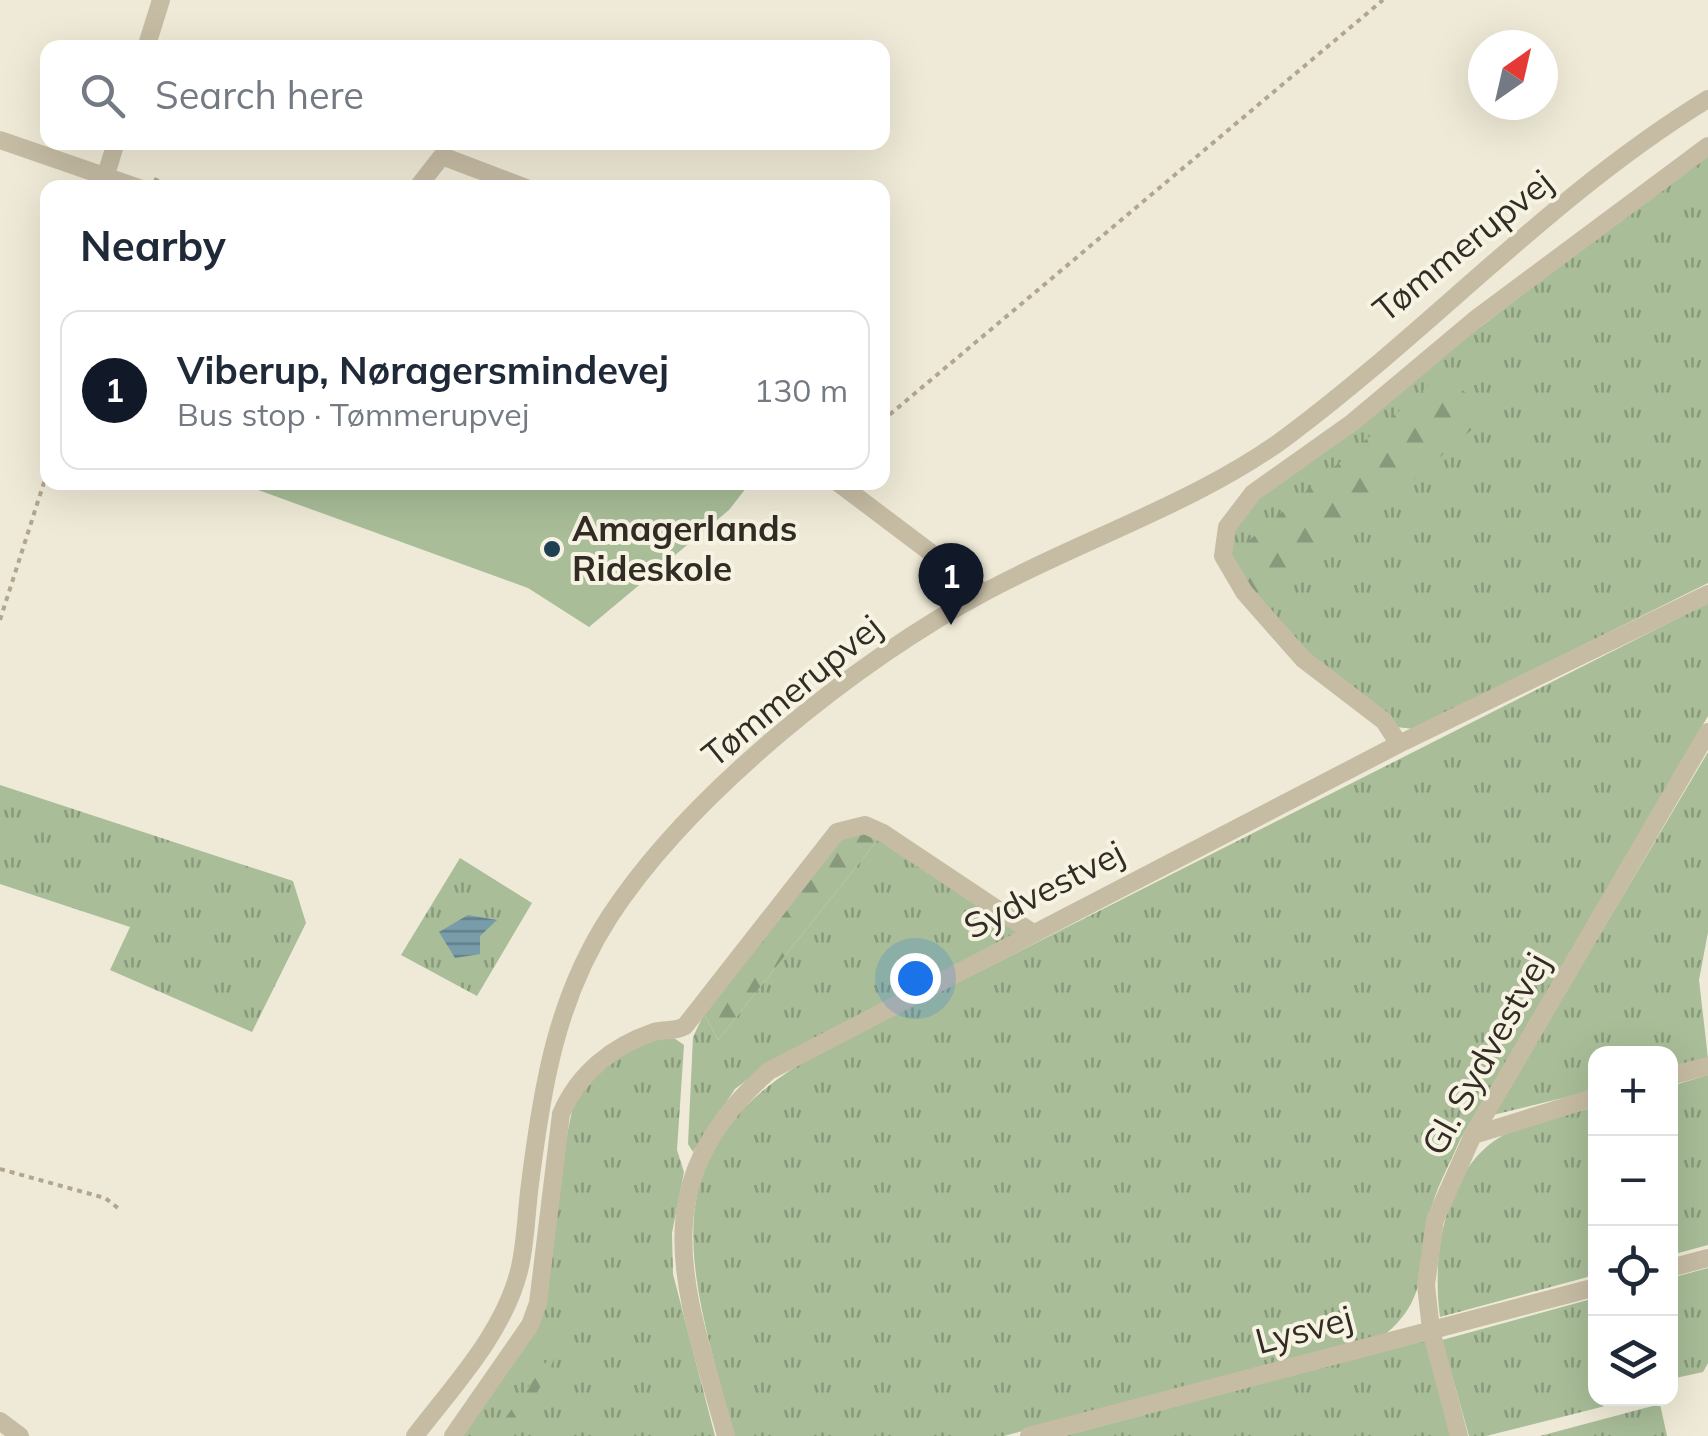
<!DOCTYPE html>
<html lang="en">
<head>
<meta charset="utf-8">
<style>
	body { margin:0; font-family:Mulish,sans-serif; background:#f2f2f3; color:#1f2937 }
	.controls { position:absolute; right:30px; bottom:30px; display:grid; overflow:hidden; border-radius:20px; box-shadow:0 10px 40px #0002 }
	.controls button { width:90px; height:90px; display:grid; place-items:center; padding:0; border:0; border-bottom:2px solid #e0e1e3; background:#fff; color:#1f2937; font:50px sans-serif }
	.compass { position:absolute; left:1468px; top:30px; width:90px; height:90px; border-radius:50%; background:#fff; box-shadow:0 10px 40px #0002; rotate:34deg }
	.you { position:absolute; left:915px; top:978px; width:35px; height:35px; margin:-25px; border:8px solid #fff; border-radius:50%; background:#1a73e8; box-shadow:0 0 0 15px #1a73e833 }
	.badge { display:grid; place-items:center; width:65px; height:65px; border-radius:50%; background:#111827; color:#fff; font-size:32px; font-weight:700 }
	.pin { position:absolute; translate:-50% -82px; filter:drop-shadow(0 2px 5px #0008) }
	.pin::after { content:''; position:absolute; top:52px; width:35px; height:30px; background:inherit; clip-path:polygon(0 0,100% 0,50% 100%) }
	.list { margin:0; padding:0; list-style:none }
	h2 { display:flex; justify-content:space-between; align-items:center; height:130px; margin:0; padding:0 40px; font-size:42px }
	h2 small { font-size:32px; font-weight:400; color:#747a83 }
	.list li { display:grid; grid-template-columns:65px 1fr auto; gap:30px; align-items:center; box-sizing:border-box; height:160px; margin:0 20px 20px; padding:0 20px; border:2px solid #e0e1e3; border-radius:20px }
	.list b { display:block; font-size:38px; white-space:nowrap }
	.list p { margin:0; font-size:32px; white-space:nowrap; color:#747a83 }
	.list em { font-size:32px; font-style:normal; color:#747a83 }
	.icon { flex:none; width:55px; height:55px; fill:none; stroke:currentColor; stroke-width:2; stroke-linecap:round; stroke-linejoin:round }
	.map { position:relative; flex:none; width:1708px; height:1436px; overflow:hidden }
	.search { position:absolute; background:#fff; box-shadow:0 10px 40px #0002; left:40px; top:40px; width:850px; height:110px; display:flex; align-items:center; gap:25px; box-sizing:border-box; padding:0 35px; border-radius:20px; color:#747a83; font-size:38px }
	.panel { position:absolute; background:#fff; box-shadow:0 10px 40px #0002; left:40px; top:180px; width:850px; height:310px; border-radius:20px }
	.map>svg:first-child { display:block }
</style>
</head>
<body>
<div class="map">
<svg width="1708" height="1436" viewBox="0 0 1708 1436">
	<defs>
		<pattern id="grass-tufts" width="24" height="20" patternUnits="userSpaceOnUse" patternTransform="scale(2.5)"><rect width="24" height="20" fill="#a8bd98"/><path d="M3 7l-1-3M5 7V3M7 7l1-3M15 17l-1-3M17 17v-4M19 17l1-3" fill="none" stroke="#899a7c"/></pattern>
		<pattern id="forest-firs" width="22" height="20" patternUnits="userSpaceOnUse" patternTransform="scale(2.5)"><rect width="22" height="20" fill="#a8bd98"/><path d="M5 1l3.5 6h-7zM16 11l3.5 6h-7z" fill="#899a7c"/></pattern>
		<pattern id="water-rules" width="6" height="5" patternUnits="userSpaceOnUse" patternTransform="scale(2.5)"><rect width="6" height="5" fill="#789caa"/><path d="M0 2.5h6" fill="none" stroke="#637f8a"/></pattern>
	</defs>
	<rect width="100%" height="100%" fill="#efead7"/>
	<!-- grass -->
	<path fill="url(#grass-tufts)" d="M1708 154V583L1414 729 1396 727 1304 654 1233 571 1230 531 1255 498Z
		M1708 603V716L1460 1140C1450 1164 1435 1189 1430 1214 1417 1265 1430 1299 1383 1336L1004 1436H734C689 1265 641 1146 830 1047Z
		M1708 752V932L1699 980 1708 1058 1671 1069 1670 1054H1596L1595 1090 1493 1115Z
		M0 785 293 881 306 923 252 1032 110 970 130 927 0 884Z
		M880 837 1018 932 774 1059 735 1089 693 1152 688 1144 693 1037 704 1014 718 1040Z
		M460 858 532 903 477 996 401 955Z
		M657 1037 674 1038 684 1045 677 1150 684 1172 672 1233 673 1274 715 1436H459L522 1347 575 1097 607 1062Z
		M1708 1075V1245L1671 1255V1086Z
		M1595 1107V1275L1440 1317C1431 1254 1446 1159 1512 1131 1538 1120 1568 1115 1595 1107Z
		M1708 1268V1363L1703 1372 1671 1379V1278Z
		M1595 1298 1596 1398 1633 1399 1486 1436H1469L1442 1340Z
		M1425 1340 1451 1436H1064Z
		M1660 1404 1667 1436H1540Z"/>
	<!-- forest -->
	<path fill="url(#forest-firs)" d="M1442 374 1491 413 1265 608 1231 556Z
		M855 830 880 837 718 1040 704 1014 843 833Z
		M562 1332C554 1372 531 1403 508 1436H492L545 1364Z"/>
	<!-- pitch -->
	<path fill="#a8bd98" d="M239 483H750L729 510 589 627 528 588Z"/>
	<!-- water -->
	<path fill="url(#water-rules)" d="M468 915 497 920 480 936V954L455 958 439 932Z"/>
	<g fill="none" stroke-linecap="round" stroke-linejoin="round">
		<!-- path -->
		<path stroke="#b2a68f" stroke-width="4" stroke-dasharray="5 5" stroke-linecap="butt" d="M154 179 178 188
			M882 421 1383 0
			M0 620 48 470
			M0 1169 105 1198 118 1208"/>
		<!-- minor -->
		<path stroke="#c6bca4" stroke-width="18" d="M146 48 161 0
			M0 140 139 188
			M106 175 116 142
			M417 188 442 156 526 188
			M837 482 983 592
			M1399 744 1384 721 1303 659 1244 592 1223 556 1227 527 1253 493 1353 422 1477 318 1708 146
			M1670 1076 1708 1066
			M1474 1135 1596 1097
			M1670 1268 1708 1258
			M0 1421 20 1436
			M415 1436C453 1386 503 1334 519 1271 526 1244 526 1213 530 1184 542 1088 556 999 610 916 690 794 857 660 985 592 1081 540 1203 500 1289 435 1432 328 1554 193 1708 99
			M453 1436 530 1325 538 1303 561 1114C578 1074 612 1046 654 1032 666 1029 674 1032 685 1026L837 832 865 825 883 833 1033 933
			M726 1436C686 1290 638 1187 769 1071L1399 744 1708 594
			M1029 1436 1596 1287
			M1459 1436 1431 1330 1426 1285 1435 1220 1473 1135 1708 732"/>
	</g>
	<!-- markers -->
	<circle fill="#1d4151" stroke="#f7f3e3" stroke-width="4" cx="552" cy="549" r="10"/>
	<g text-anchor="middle" stroke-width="8" stroke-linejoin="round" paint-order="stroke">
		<!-- street labels -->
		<g font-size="35" fill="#322c25" stroke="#f7f3e3">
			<text transform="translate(1463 246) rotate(-39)" y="12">Tømmerupvej</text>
			<text transform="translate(792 691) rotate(-39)" y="12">Tømmerupvej</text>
			<text transform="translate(1044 890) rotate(-27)" y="12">Sydvestvej</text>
			<text transform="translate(1486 1054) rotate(-61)" y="12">Gl. Sydvestvej</text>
			<text transform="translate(1304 1330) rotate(-15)" y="12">Lysvej</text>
		</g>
		<!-- poi labels -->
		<g font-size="35" font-weight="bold" fill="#322c25" stroke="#f7f3e3" text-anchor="start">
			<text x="572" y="541">Amagerlands<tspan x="572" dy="40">Rideskole</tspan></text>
		</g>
	</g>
</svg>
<div class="controls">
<button>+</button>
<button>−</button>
<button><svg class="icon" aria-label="locate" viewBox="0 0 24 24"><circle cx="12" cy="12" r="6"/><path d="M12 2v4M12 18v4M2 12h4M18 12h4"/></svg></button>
<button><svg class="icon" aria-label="layers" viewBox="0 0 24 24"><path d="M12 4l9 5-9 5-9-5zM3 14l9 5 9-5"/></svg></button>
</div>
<svg class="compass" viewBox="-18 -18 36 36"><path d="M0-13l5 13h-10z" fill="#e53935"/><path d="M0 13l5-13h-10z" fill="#747a83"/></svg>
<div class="you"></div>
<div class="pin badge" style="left:951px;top:625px">1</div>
<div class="search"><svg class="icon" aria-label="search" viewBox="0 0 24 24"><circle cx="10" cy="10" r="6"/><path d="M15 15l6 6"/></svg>Search here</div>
<section class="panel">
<h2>Nearby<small></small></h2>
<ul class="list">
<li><span class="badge">1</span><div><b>Viberup, Nøragersmindevej</b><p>Bus stop · Tømmerupvej</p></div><em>130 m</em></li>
</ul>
</section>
</div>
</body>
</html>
